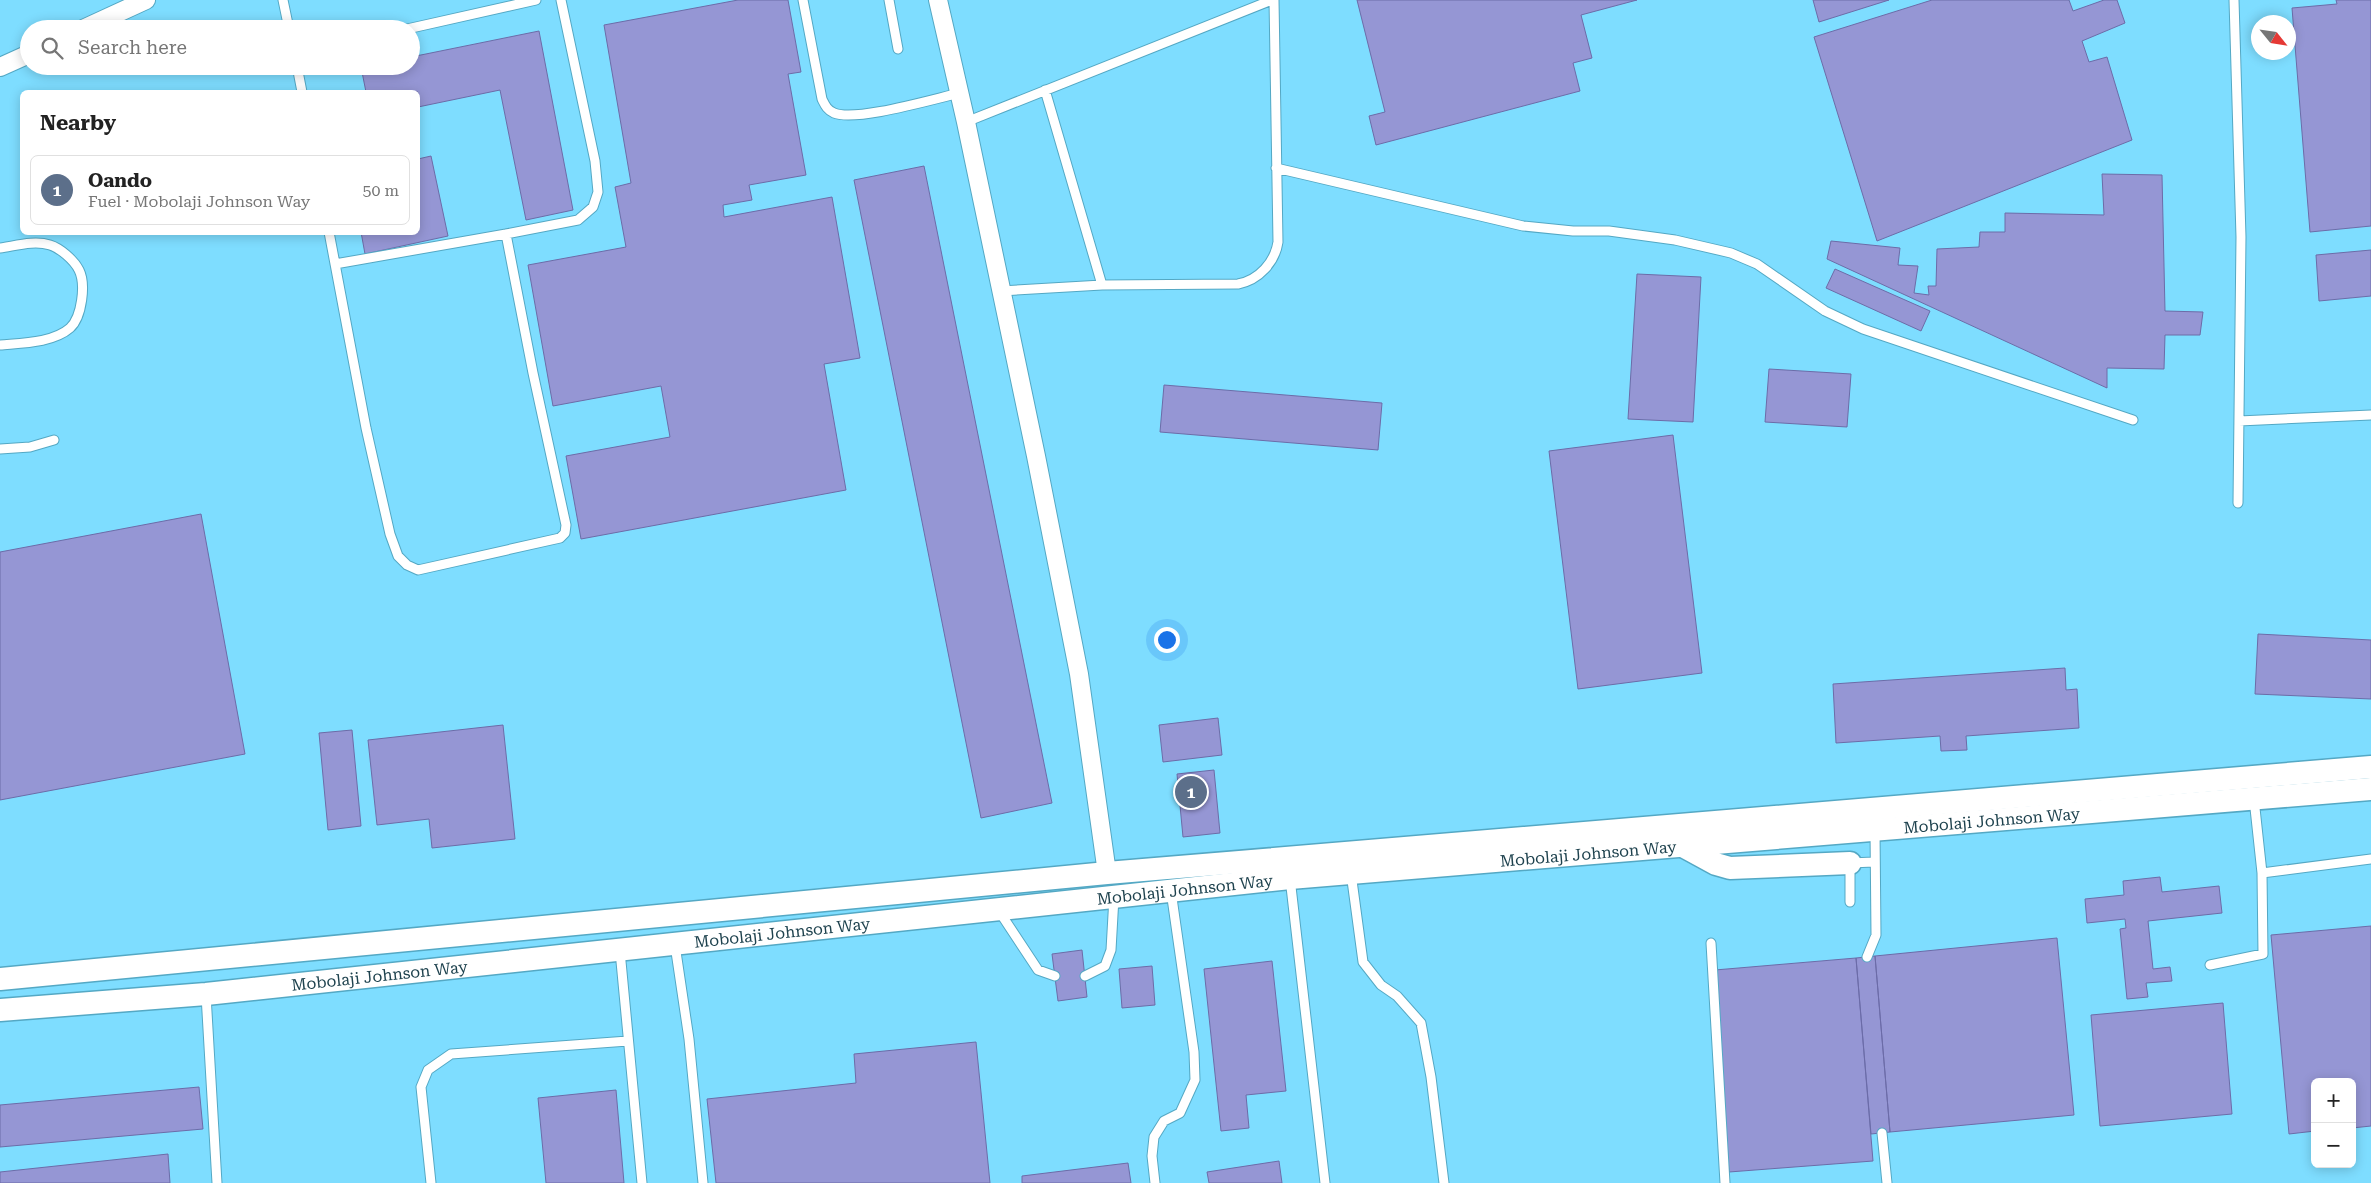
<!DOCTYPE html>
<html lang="en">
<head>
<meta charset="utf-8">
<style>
	body { margin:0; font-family:"Roboto Serif",serif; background:#f2f2f2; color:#222 }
	.controls { position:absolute; right:15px; bottom:15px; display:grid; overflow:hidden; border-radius:8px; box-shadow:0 2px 12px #0003 }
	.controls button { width:45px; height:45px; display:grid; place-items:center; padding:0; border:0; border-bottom:1px solid #e0e0e0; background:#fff; color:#222; font:25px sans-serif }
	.compass { position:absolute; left:2251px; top:15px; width:45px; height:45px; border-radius:50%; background:#fff; box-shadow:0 2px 12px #0003; rotate:120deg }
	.you { position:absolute; left:1166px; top:639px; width:18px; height:18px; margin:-12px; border:4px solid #fff; border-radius:50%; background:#1a73e8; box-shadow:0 0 0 8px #1a73e833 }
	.badge { display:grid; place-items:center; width:32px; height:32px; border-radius:50%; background:#7c3aed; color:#fff; font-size:16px; font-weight:700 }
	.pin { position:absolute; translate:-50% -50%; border:2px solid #fff; box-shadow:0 1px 5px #0006 }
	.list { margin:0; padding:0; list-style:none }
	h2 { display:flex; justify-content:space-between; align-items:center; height:65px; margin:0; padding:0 20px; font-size:21px }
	h2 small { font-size:16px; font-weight:400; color:#767676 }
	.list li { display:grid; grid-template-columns:32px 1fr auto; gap:15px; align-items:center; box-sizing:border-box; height:70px; margin:0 10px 10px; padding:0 10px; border:1px solid #e0e0e0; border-radius:8px }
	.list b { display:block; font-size:19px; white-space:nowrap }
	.list p { margin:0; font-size:16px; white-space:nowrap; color:#767676 }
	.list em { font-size:16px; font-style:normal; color:#767676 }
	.icon { flex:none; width:28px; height:28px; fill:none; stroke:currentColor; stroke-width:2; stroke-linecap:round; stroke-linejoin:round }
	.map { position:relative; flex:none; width:2371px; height:1183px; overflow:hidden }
	.search { position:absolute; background:#fff; box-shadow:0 2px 12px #0003; left:20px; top:20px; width:400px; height:55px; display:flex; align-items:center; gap:12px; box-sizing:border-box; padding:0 18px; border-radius:28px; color:#767676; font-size:19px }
	.panel { position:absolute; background:#fff; box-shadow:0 2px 12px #0003; left:20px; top:90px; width:400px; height:145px; border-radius:8px }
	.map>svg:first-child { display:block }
</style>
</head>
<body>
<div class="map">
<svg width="2371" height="1183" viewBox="0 0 2371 1183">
	<rect width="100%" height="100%" fill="#a5e6fe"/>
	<!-- built -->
	<path fill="#7eddff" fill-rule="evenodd" d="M0 0H2371V1183H0ZM2258 22H2288V52H2258ZM29 29H411V66H29ZM22 92H418V232H22ZM2315 1082H2352V1164H2315Z"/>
	<!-- building -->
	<path fill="#9596d4" stroke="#6c6ca8" d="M738 0H788L801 72 788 74 806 175 749 185 752 200 723 205 724 217 832 197 860 358 824 364 846 490 581 539 566 456 670 437 661 386 553 406 528 265 626 247 615 187 631 183 604 25Z
		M1357 0H1637L1581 15 1592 58 1573 63 1580 91 1376 145 1369 116 1385 112Z
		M1813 0H1889L1819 22Z
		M1932 0H2069L2073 11 2104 0H2117L2125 23 2082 41 2089 62 2107 57 2132 140 1877 241 1814 37Z
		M2336 0H2371V226L2310 232 2292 8 2337 4Z
		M539 31 573 210 526 220 500 90 418 107V92H366L361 67 411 66V57Z
		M431 156 448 236 365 254 361 232H418V159Z
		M924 166 1052 803 981 818 854 180Z
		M2102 174 2162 175 2165 311 2203 312 2200 335H2165L2164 369 2107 368V388L1827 259 1831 241 1900 248 1898 265 1918 266 1914 293 1929 295 1928 286H1936L1937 249 1979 247 1980 232H2005V213L2104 215Z
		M2371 250V296L2319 301 2316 255Z
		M1835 269 1930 311 1921 331 1826 288Z
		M1637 274 1701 277 1693 422 1628 419Z
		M1769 369 1851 374 1847 427 1765 422Z
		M1164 385 1382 403 1378 450 1160 432Z
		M1673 435 1702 673 1578 689 1549 451Z
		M201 514 245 754 0 800V552Z
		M2258 634 2371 640V699L2255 694Z
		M2065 668 2066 690 2077 689 2079 728 1966 736 1967 750 1941 751 1940 736 1836 743 1833 684Z
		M1218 718 1222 755 1163 762 1159 725Z
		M503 725 515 839 432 848 429 819 377 825 368 740Z
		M352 730 361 826 328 830 319 733Z
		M1214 770 1220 833 1183 837 1177 774Z
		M2160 877 2162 892 2219 886 2222 913 2148 921 2153 969 2170 967 2172 981 2146 983 2148 997 2127 999 2120 929 2126 928 2125 919 2087 923 2085 899 2124 895 2123 881Z
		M2371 926V1126L2352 1128V1082H2315V1131L2289 1134 2271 935Z
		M2057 938 2074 1115 1890 1132 1875 956Z
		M1082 950 1087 997 1058 1001 1052 954Z
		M1875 956 1890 1132 1871 1134 1856 958Z
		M1856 958 1873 1161 1729 1172 1715 970Z
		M1272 961 1286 1091 1246 1095 1249 1128 1221 1131 1204 969Z
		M1152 966 1155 1005 1122 1008 1119 969Z
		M2223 1003 2232 1114 2100 1126 2091 1015Z
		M976 1042 990 1183H716L707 1099 856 1083 854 1054Z
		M199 1087 203 1129 0 1147V1105Z
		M616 1090 624 1183H546L538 1098Z
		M168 1154 170 1183H0V1172Z
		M1279 1161 1282 1183H1209L1207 1172Z
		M1128 1163 1131 1183H1022V1176Z"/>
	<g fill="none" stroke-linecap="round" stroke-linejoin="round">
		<!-- service casing -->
		<g stroke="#54a8c4" stroke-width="11">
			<path id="service" d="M283 0 289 29
				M803 0 822 99C825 105 827 110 834 113 856 122 933 99 960 93
				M889 0 898 49
				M2234 0 2241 237 2238 503
				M407 29 536 0
				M297 66 302 92
				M1045 90 1102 285
				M966 122 1272 0
				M1276 168 1523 226 1573 231H1609L1675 240 1731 253 1757 264 1825 311 1863 329 2133 420
				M329 232 366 428 390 534 398 556 407 565 418 570 560 538 565 533 566 525 533 373 506 234 578 220 593 207 598 192 595 161 561 0
				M0 248C15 246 34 240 50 245 60 248 74 260 79 270 86 284 82 317 70 328 53 343 21 343 0 345
				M335 264 506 234
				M1001 291 1102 285 1238 284C1259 280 1275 262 1278 242L1274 0
				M2239 421 2371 415
				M0 449 30 447 54 440
				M2254 799 2262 873 2371 859
				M1351 873 1363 962 1381 985 1397 996 1421 1023 1431 1077 1444 1183
				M1290 878 1325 1183
				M1850 902V863L1874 862
				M999 911 1038 970 1055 976
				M1711 943 1725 1183
				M675 945 689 1039 703 1183
				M620 951 642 1183
				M1867 957 1876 935 1875 831
				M2210 965 2263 954 2262 873
				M1085 976 1105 966 1111 950 1114 897
				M206 995 217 1183
				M1882 1133 1887 1183
				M431 1183 421 1087 428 1070 451 1054 628 1041
				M1155 1183 1152 1156 1154 1137 1164 1121 1180 1113 1195 1080 1194 1052 1171 891"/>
		</g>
		<!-- minor casing -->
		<g stroke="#54a8c4" stroke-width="20">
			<path id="minor" d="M938 0 966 122 1036 456 1079 674 1107 873
				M83 29 146 0
				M0 67 29 54"/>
		</g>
		<!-- tertiary casing -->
		<g stroke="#54a8c4" stroke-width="25">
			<g id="tertiary">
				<path d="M1683 846 1716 864 1730 868 1850 863"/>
				<path d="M0 979 1107 873 2371 767"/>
				<path id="s1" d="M0 1010 206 994 1290 878 2371 789"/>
			</g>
		</g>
		<!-- service -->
		<use href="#service" stroke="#fff" stroke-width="9"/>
		<!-- minor -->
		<use href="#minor" stroke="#fff" stroke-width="18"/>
		<!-- tertiary -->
		<use href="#tertiary" stroke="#fff" stroke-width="22"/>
	</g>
	<g text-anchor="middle" stroke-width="4" stroke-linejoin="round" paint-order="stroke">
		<!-- street labels -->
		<g font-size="16" fill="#1e424e" stroke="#fbfbfb">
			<text dy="6" stroke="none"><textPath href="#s1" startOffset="2001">Mobolaji Johnson Way</textPath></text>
			<text dy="6" stroke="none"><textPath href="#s1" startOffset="1596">Mobolaji Johnson Way</textPath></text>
			<text dy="6" stroke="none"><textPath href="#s1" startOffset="1191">Mobolaji Johnson Way</textPath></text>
			<text dy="6" stroke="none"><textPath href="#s1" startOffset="786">Mobolaji Johnson Way</textPath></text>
			<text dy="6" stroke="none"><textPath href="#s1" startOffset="381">Mobolaji Johnson Way</textPath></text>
		</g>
	</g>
</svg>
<div class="controls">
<button>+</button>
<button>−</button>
</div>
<svg class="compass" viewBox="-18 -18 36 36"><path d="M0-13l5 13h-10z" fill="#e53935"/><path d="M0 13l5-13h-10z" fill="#767676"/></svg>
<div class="you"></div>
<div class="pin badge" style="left:1191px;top:792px;background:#5c6f8a">1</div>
<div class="search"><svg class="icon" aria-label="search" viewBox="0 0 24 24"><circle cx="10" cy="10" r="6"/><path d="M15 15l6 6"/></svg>Search here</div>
<section class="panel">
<h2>Nearby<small></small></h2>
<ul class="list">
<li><span class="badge" style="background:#5c6f8a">1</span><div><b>Oando</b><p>Fuel · Mobolaji Johnson Way</p></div><em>50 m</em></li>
</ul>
</section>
</div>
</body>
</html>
